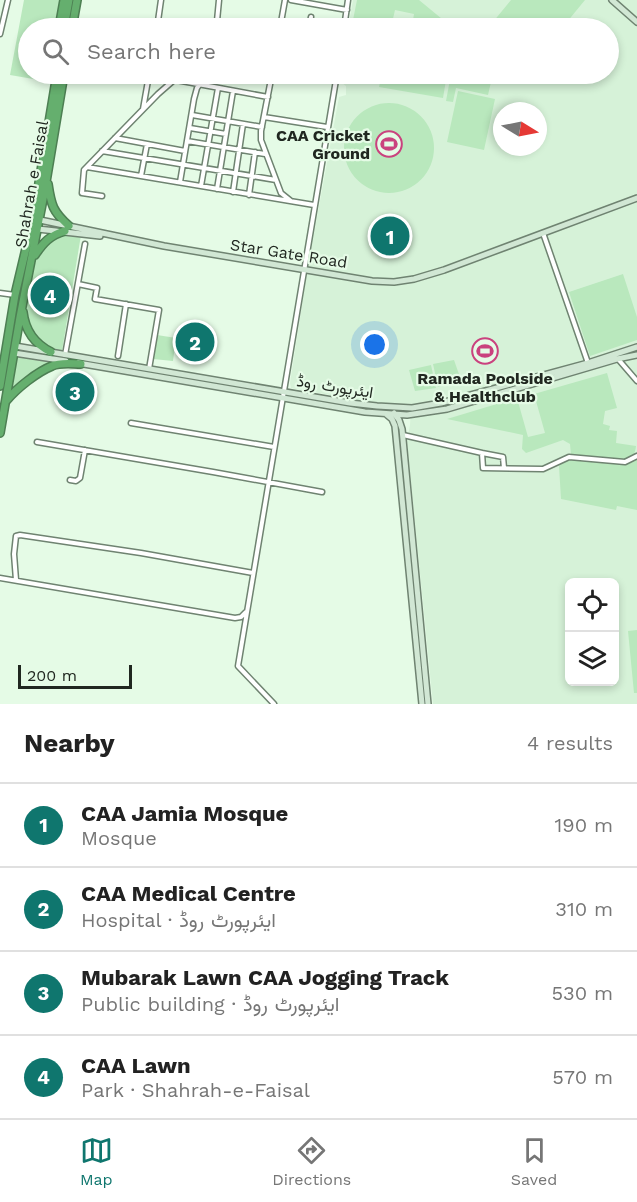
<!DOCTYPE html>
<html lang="en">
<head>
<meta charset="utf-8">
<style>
	body { margin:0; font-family:"Work Sans",Vazirmatn,sans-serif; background:#f6f6f6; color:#222 }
	.controls { position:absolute; right:18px; bottom:18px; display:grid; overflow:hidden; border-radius:9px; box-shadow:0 3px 9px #0003 }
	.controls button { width:54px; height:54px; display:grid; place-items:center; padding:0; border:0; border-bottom:2px solid #e0e0e0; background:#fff; color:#222; font:30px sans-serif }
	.compass { position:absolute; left:493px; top:102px; width:54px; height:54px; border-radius:50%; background:#fff; box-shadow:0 3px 9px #0003; rotate:100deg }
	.scale { position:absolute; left:18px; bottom:15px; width:114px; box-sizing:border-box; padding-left:6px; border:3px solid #202720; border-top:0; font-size:16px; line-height:21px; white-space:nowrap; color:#202720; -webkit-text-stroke:4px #e5fbe6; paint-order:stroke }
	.you { position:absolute; left:375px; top:345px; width:21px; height:21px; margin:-15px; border:4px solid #fff; border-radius:50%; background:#1a73e8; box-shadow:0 0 0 9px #1a73e833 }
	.badge { display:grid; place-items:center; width:39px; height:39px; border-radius:50%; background:#0f766e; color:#fff; font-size:20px; font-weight:700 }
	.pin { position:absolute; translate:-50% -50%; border:3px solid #fff; box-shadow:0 2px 6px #0006 }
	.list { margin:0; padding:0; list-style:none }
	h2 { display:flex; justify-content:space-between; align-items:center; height:78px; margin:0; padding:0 24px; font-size:26px }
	h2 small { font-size:20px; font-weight:400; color:#767676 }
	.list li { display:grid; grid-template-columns:39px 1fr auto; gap:18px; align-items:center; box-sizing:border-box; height:84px; padding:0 24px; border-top:2px solid #e0e0e0 }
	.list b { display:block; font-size:22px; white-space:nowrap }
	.list p { margin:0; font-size:20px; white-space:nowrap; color:#767676 }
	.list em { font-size:20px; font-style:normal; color:#767676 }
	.icon { flex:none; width:33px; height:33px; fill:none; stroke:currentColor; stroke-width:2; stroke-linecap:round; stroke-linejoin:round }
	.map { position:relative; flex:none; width:637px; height:704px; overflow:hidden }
	.search { position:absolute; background:#fff; box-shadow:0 3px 9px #0003; left:18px; right:18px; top:18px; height:66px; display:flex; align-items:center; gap:15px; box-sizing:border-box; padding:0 21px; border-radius:33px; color:#767676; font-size:22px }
	.sheet { height:414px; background:#fff }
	nav { display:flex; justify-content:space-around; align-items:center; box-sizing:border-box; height:84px; border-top:2px solid #e0e0e0; background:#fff; font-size:16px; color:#767676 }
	nav a { display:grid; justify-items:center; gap:3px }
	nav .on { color:#0f766e }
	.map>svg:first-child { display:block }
</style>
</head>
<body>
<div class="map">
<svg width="637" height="704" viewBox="0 0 637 704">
	<rect width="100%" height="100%" fill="#e5fbe6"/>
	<!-- built -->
	<path fill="#d6f2d8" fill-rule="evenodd" d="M353 0H637V704H433L407 442 410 425 411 405 380 404 291 388 290 383 307 272 339 97 346 95V86L339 81 341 74H608V28H348ZM502 111H538V147H502ZM570 582H614V682H570Z
		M192 326 209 328 205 349 208 351V356L182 351 185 339H189Z"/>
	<!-- green -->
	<path fill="#b9e8bd" d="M24 0H60L55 28H28V74H47L45 81 10 75Z
		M357 0H419L453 28H435L436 23 422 19 420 27 412 26 414 14 395 10 392 23 406 26V28H380V26L353 20Z
		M511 0H585L562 28H488Z
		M382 74H447L443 98 379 87Z
		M451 74H508L501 84 491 82 488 95 456 88 453 102 446 101Z
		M458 91 495 99 484 150 447 142Z
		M344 148a45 45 0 1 1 90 0a45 45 0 1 1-90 0Z
		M69 234 81 235 62 351C43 348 27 333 26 313 26 304 28 294 30 285 35 259 39 238 69 234Z
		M623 274 637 317V340L590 356 569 292Z
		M157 335 176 338 173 361 153 359Z
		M493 339 498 355 478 362 472 346Z
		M18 355 56 361 13 388 11 387 16 357Z
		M454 360 461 380 438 387 433 364Z
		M431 365 436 388 415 391 409 370Z
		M607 373 617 408 605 411 603 424 610 426 609 430 617 431 616 443 636 446C635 455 633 457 624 461L571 455 570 444 563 440 526 453 522 449 523 435 447 419 517 398 528 437 545 433 534 394Z
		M636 458 637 459V510L617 506 616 510 561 499 559 466C562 460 570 459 575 459L625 464Z
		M637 630V693H634L628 631Z"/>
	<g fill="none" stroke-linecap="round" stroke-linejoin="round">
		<!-- street casing -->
		<g stroke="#6f8371" stroke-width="7">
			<path id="street" d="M291 0 347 10
				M157 28 161 0
				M218 28 217 21 219 0
				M280 28 285 0
				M309 28 311 17
				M344 28 348 0
				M0 34 8 0
				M272 74 261 131V140L281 193 291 201
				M149 75 268 97
				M143 109 149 75
				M192 115 262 127
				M264 117 327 127
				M190 128 226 134
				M115 138 185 151
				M187 141 265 154
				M102 151 276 180
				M87 167 314 205
				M141 176 147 144
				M180 182 194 99 197 88 207 74
				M201 186 218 88
				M217 189 233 91
				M233 192 243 124
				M249 195 255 152
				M102 196 82 193 84 170 158 94 174 80 171 74
				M543 233 588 363
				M78 284 97 288 95 299 159 310 149 369
				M0 293 15 295
				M65 355 85 244
				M118 356 126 304
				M618 359 637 381
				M131 423 274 447
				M403 435 482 453 483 468 543 469 569 457 625 462 637 456
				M37 442 213 472 322 492
				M482 453 503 457 504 468
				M70 480 76 481 80 478 85 450
				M0 578 235 618 241 617 246 612
				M16 580 14 554 16 536 20 535 141 553 253 573
				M274 704 238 666 337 74"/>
		</g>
		<!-- secondary casing -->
		<g stroke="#6f8371" stroke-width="8">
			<path id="secondary" d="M612 0 637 22
				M40 220 164 246 372 281 394 282 414 279 444 270 637 198
				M38 229 100 236
				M15 346 350 403 377 406 412 408 441 403 588 363 637 347
				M14 353 66 361
				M78 363 365 412 407 415 447 409 617 359 637 355
				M394 413 399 420 402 429 428 704
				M386 414 392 419 395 426 422 704"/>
		</g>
		<!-- highway casing -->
		<g stroke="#4d7f53" stroke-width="10">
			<path id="highway" d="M59 28 64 0
				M64 28 69 0
				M72 28 77 0
				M48 184C51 205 53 212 69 226
				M35 255C43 243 50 235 65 231
				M23 312C25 330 35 344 51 352
				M0 386 15 295 33 219 57 74
				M6 401C17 388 37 372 52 366 61 362 72 364 81 364
				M0 433 20 317 44 194 64 74"/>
		</g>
		<!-- street -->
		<use href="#street" stroke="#fff" stroke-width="4"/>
		<!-- secondary -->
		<use href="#secondary" stroke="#d1e7d4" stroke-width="5"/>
		<!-- highway -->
		<use href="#highway" stroke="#65af6e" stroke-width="7"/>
	</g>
	<!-- icons -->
	<defs>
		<g id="stadium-ring" transform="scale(1.35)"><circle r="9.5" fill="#e5fbe6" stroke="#ca427e" stroke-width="1.5"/><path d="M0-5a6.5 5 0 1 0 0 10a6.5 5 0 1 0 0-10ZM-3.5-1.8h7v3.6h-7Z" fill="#ca427e"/></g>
	</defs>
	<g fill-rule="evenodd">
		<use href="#stadium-ring" x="389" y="144"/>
		<use href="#stadium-ring" x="485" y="351"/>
	</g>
	<g text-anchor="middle" stroke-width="4.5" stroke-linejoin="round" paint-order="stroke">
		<!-- poi labels -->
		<g font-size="16" font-weight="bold" fill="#202720" stroke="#e5fbe6" text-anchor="end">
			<text x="370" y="141">CAA Cricket<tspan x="370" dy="18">Ground</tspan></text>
			<text x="485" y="384" text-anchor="middle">Ramada Poolside<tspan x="485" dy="18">&amp; Healthclub</tspan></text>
		</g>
		<!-- street labels -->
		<g font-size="16" fill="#202720" stroke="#e5fbe6">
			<text transform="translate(31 184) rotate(-80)" y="6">Shahrah e Faisal</text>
			<text transform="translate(289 253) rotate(9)" y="6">Star Gate Road</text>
			<text transform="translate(335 386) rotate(9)" y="6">ایئرپورٹ روڈ</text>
		</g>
	</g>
</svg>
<div class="controls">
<button><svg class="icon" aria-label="locate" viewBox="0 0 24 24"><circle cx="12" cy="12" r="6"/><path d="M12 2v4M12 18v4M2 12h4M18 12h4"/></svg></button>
<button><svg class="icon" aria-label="layers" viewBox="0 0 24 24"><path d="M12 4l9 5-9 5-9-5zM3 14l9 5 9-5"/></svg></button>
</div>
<svg class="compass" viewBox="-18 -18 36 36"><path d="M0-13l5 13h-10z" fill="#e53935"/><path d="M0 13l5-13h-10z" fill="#767676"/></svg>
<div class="scale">200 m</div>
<div class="you"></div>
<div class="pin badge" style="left:390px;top:236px">1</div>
<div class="pin badge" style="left:195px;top:342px">2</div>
<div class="pin badge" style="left:75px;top:392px">3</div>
<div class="pin badge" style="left:50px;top:295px">4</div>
<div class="search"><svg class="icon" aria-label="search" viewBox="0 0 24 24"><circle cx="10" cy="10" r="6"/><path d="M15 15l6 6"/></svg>Search here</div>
</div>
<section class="sheet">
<h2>Nearby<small>4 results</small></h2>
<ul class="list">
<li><span class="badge">1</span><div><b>CAA Jamia Mosque</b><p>Mosque</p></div><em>190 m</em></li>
<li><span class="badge">2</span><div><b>CAA Medical Centre</b><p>Hospital · ایئرپورٹ روڈ</p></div><em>310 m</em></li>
<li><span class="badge">3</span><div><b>Mubarak Lawn CAA Jogging Track</b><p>Public building · ایئرپورٹ روڈ</p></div><em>530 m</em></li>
<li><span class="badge">4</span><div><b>CAA Lawn</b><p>Park · Shahrah-e-Faisal</p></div><em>570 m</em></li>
</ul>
</section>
<nav>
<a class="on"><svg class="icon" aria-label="map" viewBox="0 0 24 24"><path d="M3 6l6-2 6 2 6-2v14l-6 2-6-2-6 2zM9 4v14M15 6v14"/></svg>Map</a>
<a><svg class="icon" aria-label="directions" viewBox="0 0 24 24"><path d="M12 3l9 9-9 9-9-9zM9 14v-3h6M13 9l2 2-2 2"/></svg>Directions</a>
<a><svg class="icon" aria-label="saved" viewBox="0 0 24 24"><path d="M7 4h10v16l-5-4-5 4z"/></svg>Saved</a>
</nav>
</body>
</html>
